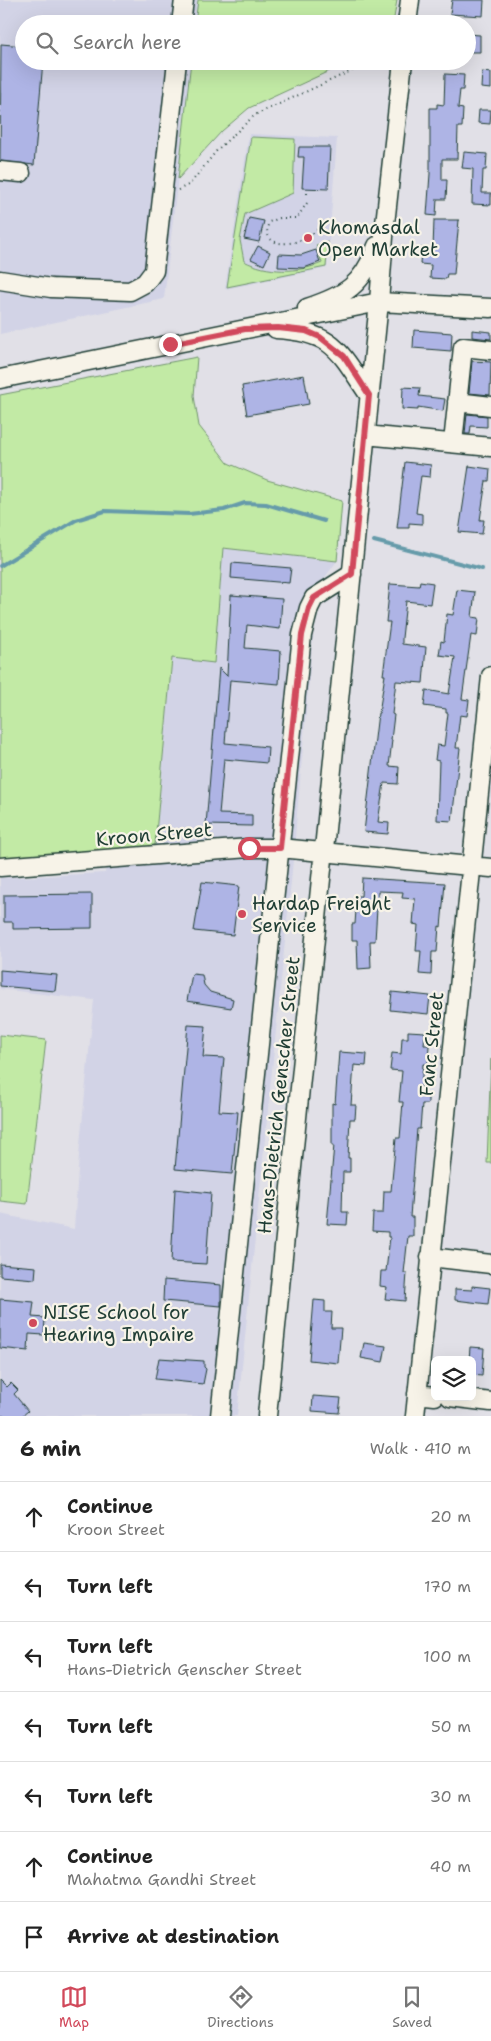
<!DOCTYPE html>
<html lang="en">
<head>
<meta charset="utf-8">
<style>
	body { margin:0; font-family:"Shantell Sans",sans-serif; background:#f6f6f6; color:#222 }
	.controls { position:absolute; right:15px; bottom:15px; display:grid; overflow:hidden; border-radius:8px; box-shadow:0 5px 20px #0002 }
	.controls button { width:45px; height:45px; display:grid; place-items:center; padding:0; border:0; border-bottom:1px solid #e0e0e0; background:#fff; color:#222; font:25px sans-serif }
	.stop { position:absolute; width:15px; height:15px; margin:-11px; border:4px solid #d1495b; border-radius:50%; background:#fff }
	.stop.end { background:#d1495b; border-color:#fff; box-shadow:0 1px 5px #0008 }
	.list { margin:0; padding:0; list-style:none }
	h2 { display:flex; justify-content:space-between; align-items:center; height:65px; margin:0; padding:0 20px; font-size:21px }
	h2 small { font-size:16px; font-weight:400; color:#767676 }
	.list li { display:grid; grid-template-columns:32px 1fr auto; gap:15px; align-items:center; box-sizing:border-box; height:70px; padding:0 20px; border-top:1px solid #e0e0e0 }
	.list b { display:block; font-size:19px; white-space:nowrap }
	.list p { margin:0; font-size:16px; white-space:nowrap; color:#767676 }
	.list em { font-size:16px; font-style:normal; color:#767676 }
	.icon { flex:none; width:28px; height:28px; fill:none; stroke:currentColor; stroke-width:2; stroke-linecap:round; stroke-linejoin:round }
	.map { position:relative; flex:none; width:491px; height:1416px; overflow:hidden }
	.search { position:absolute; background:#fff; box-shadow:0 5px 20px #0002; left:15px; right:15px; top:15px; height:55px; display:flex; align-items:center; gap:12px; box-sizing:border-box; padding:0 18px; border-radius:28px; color:#767676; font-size:19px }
	.sheet { height:555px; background:#fff }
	nav { display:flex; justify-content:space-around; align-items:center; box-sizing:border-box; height:70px; border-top:1px solid #e0e0e0; background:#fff; font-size:14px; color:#767676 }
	nav a { display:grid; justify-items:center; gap:2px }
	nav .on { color:#d1495b }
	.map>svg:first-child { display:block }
</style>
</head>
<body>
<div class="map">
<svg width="491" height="1416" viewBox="0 0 491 1416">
	<rect width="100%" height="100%" fill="#e1e0e7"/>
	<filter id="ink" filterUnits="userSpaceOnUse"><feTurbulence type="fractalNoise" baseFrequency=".02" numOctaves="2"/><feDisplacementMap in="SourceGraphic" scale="10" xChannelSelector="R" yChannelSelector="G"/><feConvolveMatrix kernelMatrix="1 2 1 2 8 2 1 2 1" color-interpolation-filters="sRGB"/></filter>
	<g filter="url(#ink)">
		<!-- built -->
		<path fill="#d2d3e6" d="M0 0H198L195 24H24V61H191L164 299 0 334Z
			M249 134 337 138 327 268 225 289Z
			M223 548 337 561 317 588 291 882 237 1416H0V1214L74 1229 79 1155 94 1000 0 989V878L105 873 107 859 154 855 172 658 214 662Z"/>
		<!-- green -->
		<path fill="#c2eaa5" stroke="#70946c" d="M198 0H397L393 24H195Z
			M191 61H351L249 108 222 131 178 179Z
			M251 137 295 139 293 193 245 214 240 240 244 261C267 273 298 273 322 263L316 245 328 242 326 267 227 287Z
			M197 357 194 396 199 426 228 463 267 480 342 501 337 561 223 548 214 663 172 658 154 855 0 867V395Z
			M0 1035 46 1040 27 1204 0 1201Z
			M491 1059V1163H487Z"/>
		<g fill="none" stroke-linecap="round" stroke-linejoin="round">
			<!-- stream -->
			<path stroke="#669baa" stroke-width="4" d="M374 541 482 569
				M0 566 76 520 105 511 189 514 224 510 245 503 266 504 324 521"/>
		</g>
		<!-- building -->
		<path fill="#aeb4e5" stroke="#1f3d34" d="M452 0H484L483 16 450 14Z
			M467 34 480 35V52H467Z
			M1 44 24 46V61H43L34 165 0 161Z
			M482 72 491 73V89L481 88Z
			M445 74 464 75 463 90H460L458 108 463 109 462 127H458L457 159H442V180H447L446 199H437L436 216 427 215 430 174V108H437V104L444 105Z
			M479 110H491L490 124 478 123Z
			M299 147H330L328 189 302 188 304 157H298Z
			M464 152 487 154 486 170H483L482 193H491V205L472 204 473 169 462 168Z
			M249 218 264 221 259 242 244 239Z
			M434 220H459L454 274H447L446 279 430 278 431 265 420 264 421 248 433 249Z
			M258 246 270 252 264 265 251 259Z
			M316 250 320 262 304 268 278 267 279 254 301 255Z
			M414 330 452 333 451 351 413 348Z
			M472 330 491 332V339L472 337Z
			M472 361 491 362 490 395 469 393Z
			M304 375 309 404 247 415 242 386Z
			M403 387 420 388 419 396 445 399 443 411 418 407V410L402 409Z
			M467 414 487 416V427L471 426 470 434H465Z
			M405 462 431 465 430 477 421 476 416 513 422 514V524L409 523V528H397Z
			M469 466 490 469 489 481H486L480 520H484L482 534 459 532Z
			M232 563 291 568 289 583 231 578Z
			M420 581 433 583 430 604 406 601 402 638V644L426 647 423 683 396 681 392 714 394 715 391 740H392L389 766 399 767 398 784 384 783 378 822 389 823 388 834 364 832 378 713H379L385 675H383L390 622H386L390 584 419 586Z
			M457 590 475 592 472 617 479 618 477 636 471 635 462 699 469 700 467 716 460 715 456 748H460L452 821 437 820 439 761 435 760 437 745 444 746 448 713H446V709L424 706 426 690 449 694 455 657 439 655 441 641 444 642 447 614 453 615Z
			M231 595 282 599 280 629 247 625 245 648 281 651 279 684 230 680 225 743 268 747 267 763 224 759 219 814 252 815V826L206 825 219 668 227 676Z
			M362 878 445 883 441 927 439 926 437 952H432L431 975 419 974 421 951H416L418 925 413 924 415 899 402 898 403 892 378 891 375 941H370L371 968 358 969 357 940H352V924H355L357 896H361Z
			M202 882 239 886 233 935 194 931Z
			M92 894V928L13 929V922H4V895Z
			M0 970 57 975 55 991 0 986Z
			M192 974 202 975 204 985 210 992 233 999 231 1008 187 1001Z
			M392 992 430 996 428 1014 390 1010Z
			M188 1025 206 1026 203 1057 224 1058 219 1111 238 1112 232 1174 175 1169Z
			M408 1031 425 1032 424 1045H429L428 1064H423L421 1088H425L424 1094 428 1095V1104H422L420 1129H417L410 1217H413V1236H408L404 1273H407L405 1301 385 1299 387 1287 380 1286 381 1271H386L390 1237H388V1232L372 1231 373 1213H383L384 1191H391L396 1138H400L403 1102H399L402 1071 390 1070 392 1053 401 1054 402 1038H408Z
			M339 1052 367 1054 366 1066 354 1065 351 1105H356L355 1119H350L348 1158H350V1172H343L342 1212H348L347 1225 327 1224 334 1145H332V1103L335 1104Z
			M175 1189 211 1193 206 1264 171 1262Z
			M0 1264 36 1267 35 1279 0 1276Z
			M164 1280 221 1285V1306L163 1301Z
			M472 1286 490 1288 488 1304 455 1300V1289L472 1290Z
			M0 1299 34 1302 32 1317 45 1318 44 1335 29 1334 28 1351 0 1348Z
			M314 1300 325 1301V1312H332L331 1328H341L338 1363 309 1360Z
			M364 1343 386 1346 383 1362 361 1358Z
			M470 1347 484 1348 482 1376 472 1375V1360H469Z
			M159 1358 204 1361V1367L206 1369 203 1384 155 1379Z
			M0 1380 7 1387 11 1383 18 1390 14 1394 28 1411 22 1416H0Z
			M313 1396 341 1398 339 1413 312 1411Z"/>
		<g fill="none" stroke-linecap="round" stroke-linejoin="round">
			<!-- minor casing -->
			<g stroke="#1f3d34" stroke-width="21">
				<path id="minor" d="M181 24 184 0
					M407 24 410 0
					M0 171 21 173
					M0 280 51 288 130 291 145 283 154 271 177 61
					M307 308C346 295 363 285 377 246
					M276 329C334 332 339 351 369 395
					M0 379 379 302 491 308
					M457 402 491 406
					M365 435 491 447
					M453 443 463 347 491 350
					M0 867 249 848H280L491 868
					M430 1257 491 1264
					M417 1394 435 1396
					M450 1397 491 1402
					M220 1416C246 1156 275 896 302 635L309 608 314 598 352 574
					M267 1416 379 302 385 224 403 61
					M415 1416 491 676"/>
			</g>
			<!-- path -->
			<path stroke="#1f3d34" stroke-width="2" stroke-dasharray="1 4" stroke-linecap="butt" d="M178 190 190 184 218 149 255 115 373 61
				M307 193V203L297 218H280L269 222C257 254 310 247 324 221H330"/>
			<!-- minor -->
			<use href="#minor" stroke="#f7f3e8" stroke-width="18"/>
		</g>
	</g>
	<g fill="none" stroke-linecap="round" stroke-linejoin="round" filter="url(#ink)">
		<!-- route -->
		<path stroke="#d1495b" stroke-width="6" d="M170 344 245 329 278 328 306 331 320 337 344 356 369 395 352 574 314 598 309 608 302 635 280 848H249"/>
	</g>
	<!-- markers -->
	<g fill="#d1495b" stroke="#f7f3e8" stroke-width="2">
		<circle cx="308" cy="238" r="5"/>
		<circle cx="242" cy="914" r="5"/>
		<circle cx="33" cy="1323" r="5"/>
	</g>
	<g text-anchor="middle" stroke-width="4.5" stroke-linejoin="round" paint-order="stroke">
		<!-- poi labels -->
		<g font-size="19" fill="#1f3d34" stroke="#f7f3e8" text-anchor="start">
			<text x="318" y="234">Khomasdal<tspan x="318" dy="22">Open Market</tspan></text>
			<text x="252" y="910">Hardap Freight<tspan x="252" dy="22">Service</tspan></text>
			<text x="43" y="1319">NISE School for<tspan x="43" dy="22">Hearing Impaire</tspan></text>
		</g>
		<!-- street labels -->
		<g font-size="19" fill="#1f3d34" stroke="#f7f3e8">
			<text transform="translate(154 834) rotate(-5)" y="7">Kroon Street</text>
			<text transform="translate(431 1044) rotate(-84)" y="7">Fanc Street</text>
			<text transform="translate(278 1095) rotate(-84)" y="7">Hans-Dietrich Genscher Street</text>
		</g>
	</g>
</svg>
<div class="controls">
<button><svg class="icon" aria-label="layers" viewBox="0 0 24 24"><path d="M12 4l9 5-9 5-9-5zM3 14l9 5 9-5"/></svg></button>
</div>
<div class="stop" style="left:249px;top:848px"></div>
<div class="stop end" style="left:170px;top:344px"></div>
<div class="search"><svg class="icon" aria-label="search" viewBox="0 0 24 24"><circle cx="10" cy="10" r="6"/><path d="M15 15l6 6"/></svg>Search here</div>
</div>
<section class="sheet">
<h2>6 min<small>Walk · 410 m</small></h2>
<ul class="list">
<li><svg class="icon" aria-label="ahead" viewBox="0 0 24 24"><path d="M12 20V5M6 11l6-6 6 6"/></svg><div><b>Continue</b><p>Kroon Street</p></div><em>20 m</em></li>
<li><svg class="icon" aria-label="left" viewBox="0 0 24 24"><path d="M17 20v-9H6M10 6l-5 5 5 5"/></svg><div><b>Turn left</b></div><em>170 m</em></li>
<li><svg class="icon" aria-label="left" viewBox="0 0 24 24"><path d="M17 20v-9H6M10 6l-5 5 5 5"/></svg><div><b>Turn left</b><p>Hans-Dietrich Genscher Street</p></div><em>100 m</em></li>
<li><svg class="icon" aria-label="left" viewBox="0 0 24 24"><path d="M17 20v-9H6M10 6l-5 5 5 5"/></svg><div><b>Turn left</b></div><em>50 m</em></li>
<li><svg class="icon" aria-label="left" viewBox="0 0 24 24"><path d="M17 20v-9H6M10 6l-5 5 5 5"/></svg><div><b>Turn left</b></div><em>30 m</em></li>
<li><svg class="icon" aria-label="ahead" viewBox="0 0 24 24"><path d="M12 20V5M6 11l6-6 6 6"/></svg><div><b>Continue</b><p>Mahatma Gandhi Street</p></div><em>40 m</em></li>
<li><svg class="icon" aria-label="arrive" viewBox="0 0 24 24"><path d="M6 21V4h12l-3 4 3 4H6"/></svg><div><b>Arrive at destination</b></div></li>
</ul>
</section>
<nav>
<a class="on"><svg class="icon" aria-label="map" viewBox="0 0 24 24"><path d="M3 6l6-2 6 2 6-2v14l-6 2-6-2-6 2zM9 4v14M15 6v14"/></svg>Map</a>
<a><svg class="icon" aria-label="directions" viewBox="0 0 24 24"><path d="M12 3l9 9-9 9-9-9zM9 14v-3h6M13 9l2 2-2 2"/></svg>Directions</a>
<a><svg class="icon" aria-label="saved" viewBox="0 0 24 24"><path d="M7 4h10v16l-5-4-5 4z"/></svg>Saved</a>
</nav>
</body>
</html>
